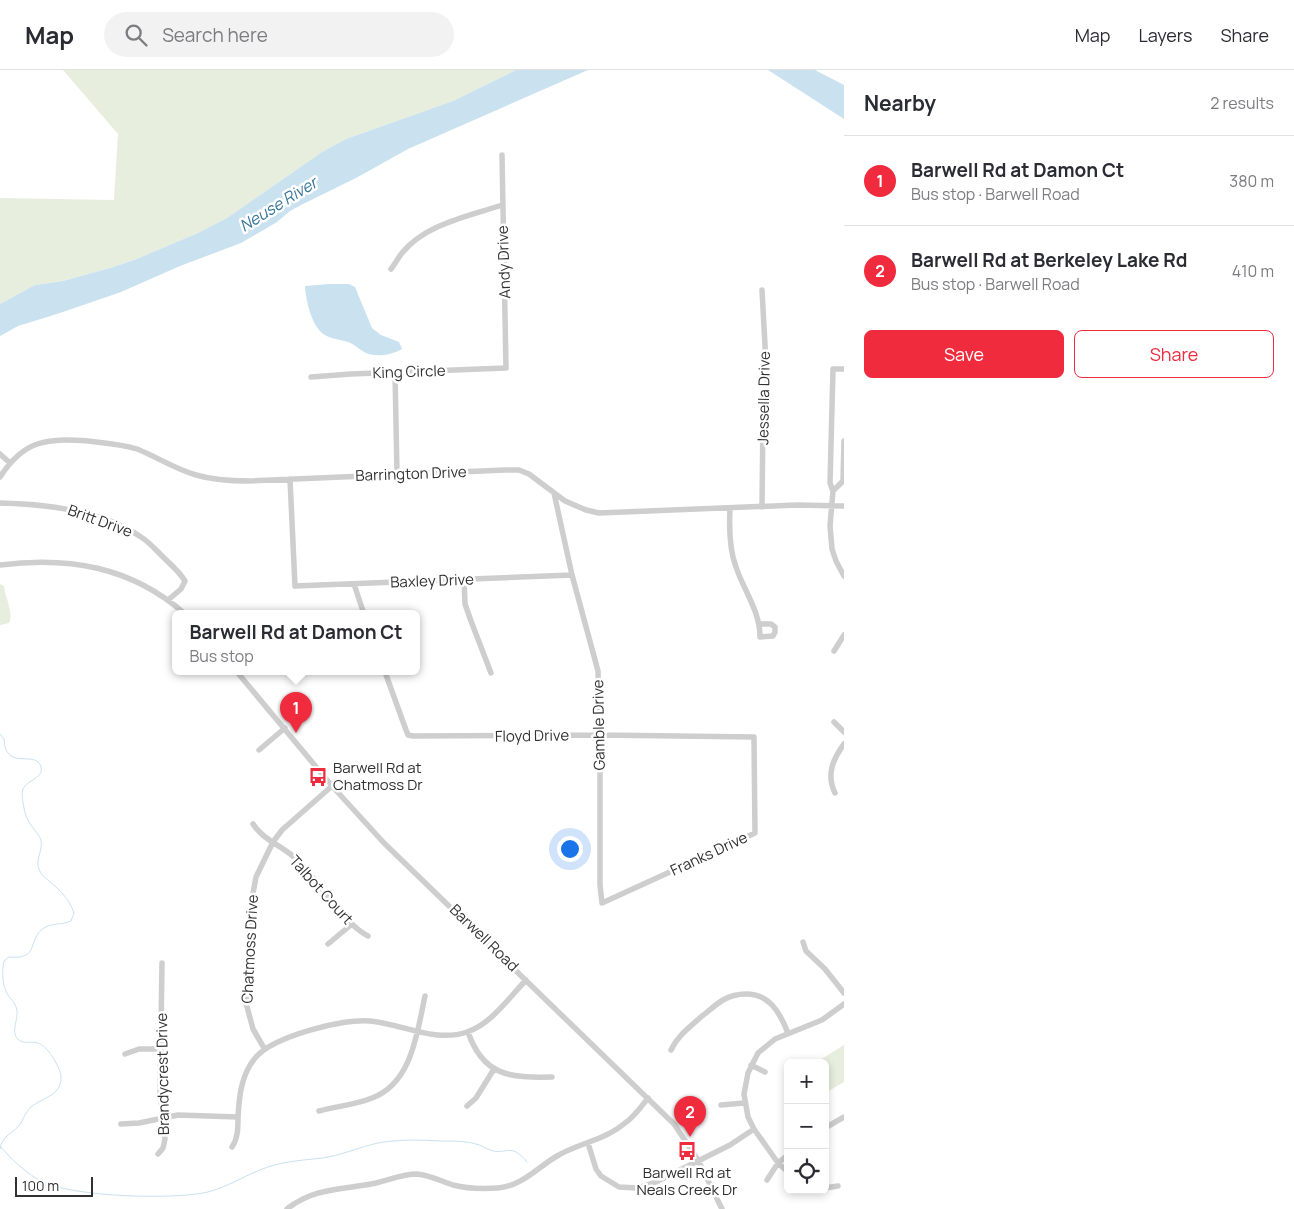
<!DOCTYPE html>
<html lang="en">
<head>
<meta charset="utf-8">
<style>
	body { margin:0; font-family:Manrope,sans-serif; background:#f2f2f3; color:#2b2b33 }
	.controls { position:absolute; right:15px; bottom:15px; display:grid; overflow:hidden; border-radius:8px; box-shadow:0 2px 8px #0003 }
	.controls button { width:45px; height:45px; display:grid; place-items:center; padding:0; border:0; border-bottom:1px solid #e1e1e2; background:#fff; color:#2b2b33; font:25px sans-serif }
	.scale { position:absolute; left:15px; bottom:12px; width:78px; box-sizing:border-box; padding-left:5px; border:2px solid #313131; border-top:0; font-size:14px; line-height:18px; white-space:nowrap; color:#313131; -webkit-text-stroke:4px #fff; paint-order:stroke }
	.you { position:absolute; left:569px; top:778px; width:18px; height:18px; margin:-12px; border:4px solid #fff; border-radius:50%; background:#1a73e8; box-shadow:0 0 0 8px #1a73e833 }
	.badge { display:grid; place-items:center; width:32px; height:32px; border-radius:50%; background:#f02b3d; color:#fff; font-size:16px; font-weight:700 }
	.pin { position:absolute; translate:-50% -41px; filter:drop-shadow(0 1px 2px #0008) }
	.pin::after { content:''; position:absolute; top:26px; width:18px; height:15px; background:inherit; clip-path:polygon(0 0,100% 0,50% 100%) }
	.popup { position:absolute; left:172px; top:540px; width:248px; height:65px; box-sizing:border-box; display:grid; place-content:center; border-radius:8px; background:#fff; filter:drop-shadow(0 1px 4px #0005); font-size:16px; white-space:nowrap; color:#7c7c81 }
	.popup b { font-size:19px; color:#2b2b33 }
	.popup::after { content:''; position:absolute; left:50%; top:100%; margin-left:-10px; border:10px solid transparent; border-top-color:#fff }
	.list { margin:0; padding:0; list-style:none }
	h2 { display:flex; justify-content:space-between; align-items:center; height:65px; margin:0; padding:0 20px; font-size:21px }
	h2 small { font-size:16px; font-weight:400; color:#7c7c81 }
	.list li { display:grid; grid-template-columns:32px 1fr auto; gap:15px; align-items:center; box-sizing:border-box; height:90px; padding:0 20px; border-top:1px solid #e1e1e2 }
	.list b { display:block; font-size:19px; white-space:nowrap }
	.list p { margin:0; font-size:16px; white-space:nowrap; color:#7c7c81 }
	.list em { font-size:16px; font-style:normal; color:#7c7c81 }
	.actions { display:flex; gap:10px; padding:15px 20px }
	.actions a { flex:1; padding:11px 0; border:1px solid #f02b3d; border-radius:8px; text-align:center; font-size:18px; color:#f02b3d }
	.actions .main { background:#f02b3d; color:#fff }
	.icon { flex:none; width:28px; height:28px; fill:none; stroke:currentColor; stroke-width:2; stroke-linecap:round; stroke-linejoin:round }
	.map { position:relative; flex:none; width:844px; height:1139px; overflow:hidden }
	header { display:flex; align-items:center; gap:30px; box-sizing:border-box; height:70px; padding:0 25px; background:#fff; border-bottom:1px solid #e1e1e2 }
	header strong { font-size:24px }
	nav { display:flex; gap:28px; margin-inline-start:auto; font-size:18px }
	.search { width:350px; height:45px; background:#f2f2f3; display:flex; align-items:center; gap:12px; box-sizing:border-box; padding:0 18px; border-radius:28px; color:#7c7c81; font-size:19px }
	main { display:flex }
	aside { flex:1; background:#fff }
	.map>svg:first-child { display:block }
</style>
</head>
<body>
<header>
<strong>Map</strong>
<div class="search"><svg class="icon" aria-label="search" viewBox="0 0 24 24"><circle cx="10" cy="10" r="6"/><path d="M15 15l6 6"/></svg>Search here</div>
<nav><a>Map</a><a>Layers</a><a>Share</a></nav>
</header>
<main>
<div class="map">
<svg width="844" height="1139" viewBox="0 0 844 1139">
	<rect width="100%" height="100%" fill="#fff"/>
	<!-- green -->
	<path fill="#e7eede" d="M63 0H516L453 31 346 69 322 82 227 148 198 163 134 190 110 198 63 211 35 215 0 234V128L114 130 118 64Z
		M0 514 4 516C5 527 14 543 9 553L0 555Z
		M844 975V1012L825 1023V993H815Z"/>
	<!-- water -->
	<path fill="#cae1ef" d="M516 0H588L408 79 356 108 301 135 290 141 277 152 241 173 180 196 121 222 60 243 18 256 0 266V234L35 215 63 211 110 198 134 190 198 163 227 148 322 82 346 69 453 31Z
		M768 0H815L844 15V49Z
		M329 214H349L355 217 372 258 381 265 399 272 402 279C393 285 374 288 364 282 359 279 354 274 348 272 339 269 329 269 322 263 311 253 306 231 305 216Z"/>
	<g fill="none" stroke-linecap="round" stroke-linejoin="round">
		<!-- stream -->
		<path stroke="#cae1ef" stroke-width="1" d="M0 664 4 669C5 702 36 679 41 697 44 708 27 710 23 719 21 724 23 732 24 738 25 743 27 750 31 755 34 760 40 765 41 771 43 783 33 791 41 803 43 807 46 808 49 811 60 820 70 830 74 843L71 851C62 855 51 853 44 858 26 870 41 890 9 887L4 891C2 900 2 913 6 921 9 929 16 932 17 941 18 950 10 964 19 970 24 974 32 971 38 973 47 975 60 997 61 1006 62 1026 43 1027 31 1037 26 1042 24 1047 21 1053 15 1063 2 1064 0 1079
			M0 1076C11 1089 28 1105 43 1112 75 1127 174 1130 208 1122 230 1116 247 1104 268 1097 286 1091 305 1090 323 1088 342 1085 360 1077 378 1073 400 1069 420 1070 442 1071 454 1071 465 1071 476 1074 481 1075 485 1078 490 1080 506 1086 510 1071 527 1092"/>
		<!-- minor -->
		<path stroke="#cecece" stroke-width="5.5" d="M391 199C395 194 398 188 402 183 425 154 469 146 502 135
			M844 299H833L830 413 833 421 830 456 832 479 836 491 844 506
			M395 302 397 404
			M311 307 351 304 506 298 502 85
			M0 384 10 393
			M0 407C24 370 46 368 88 371 104 373 121 374 137 379 157 387 175 399 196 405 213 410 231 411 249 411L505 400H519L529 404 565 431 586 440 599 443 797 435 844 436
			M290 409 295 516 572 505
			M833 421 843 411 844 371
			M0 433C46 434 102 440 141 467 149 472 155 479 162 486 170 494 179 501 185 511L181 519 168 530
			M762 437 763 348 767 312 762 220
			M730 438C729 458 729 479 736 497 744 521 760 541 760 567L773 566 775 562V557L771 554H760
			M0 495C69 486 132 497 185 544
			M464 510 465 534 471 551 491 603
			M354 514 364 544
			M834 581 844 565
			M237 602 332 716 384 773 674 1054 698 1090 722 1139
			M385 602 406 660 408 665 413 666 600 665 754 667 755 763 602 833 600 815V665L598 601 572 505 554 423
			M834 652 844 662
			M259 680 285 658
			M835 723C826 705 833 689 844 674
			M253 754C263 770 281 775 295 788 318 808 343 854 368 866
			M803 872 806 881 825 899 844 923
			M328 874 352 854
			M468 962C483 1006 510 1008 552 1007
			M264 978 253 959 246 933 251 834 256 807 273 772 282 760 332 716
			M671 980C678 965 690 957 702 946 709 941 716 934 723 930 730 926 738 924 746 924 770 924 780 943 788 963
			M125 984 139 979H161
			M751 995 765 1002
			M721 1035 744 1033
			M467 1036 476 1028 494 999
			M319 1041C337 1036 355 1035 372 1028 412 1013 417 963 425 926
			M121 1054 139 1053 178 1045 238 1047
			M825 1058 844 1047
			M588 1073 596 1099 601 1106 619 1117 637 1118 656 1112 730 1075 754 1059
			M232 1077C238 1068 238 1058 238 1048 239 1027 241 1004 256 987 273 967 343 948 370 951 402 954 435 973 467 962 491 954 509 928 526 910
			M158 1084 163 1078 165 1069 160 1023 162 893
			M788 1102 778 1093 754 1059 748 1047 744 1024 748 1003 758 983 775 969 822 950 844 934
			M767 1110 778 1093 788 1085
			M825 1118 838 1116
			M287 1139C315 1117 343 1120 376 1113 390 1110 402 1104 417 1104 429 1105 441 1111 453 1115 468 1119 483 1119 498 1118 522 1116 538 1097 557 1086 579 1073 605 1070 625 1053 634 1047 641 1037 648 1028"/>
	</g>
	<!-- icons -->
	<defs>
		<g id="bus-bare" transform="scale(1.5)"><path d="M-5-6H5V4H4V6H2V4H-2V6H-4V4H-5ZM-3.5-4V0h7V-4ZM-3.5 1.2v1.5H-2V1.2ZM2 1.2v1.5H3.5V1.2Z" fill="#f02b3d" stroke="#fff" stroke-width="2.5" paint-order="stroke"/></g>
	</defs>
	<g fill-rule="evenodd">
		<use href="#bus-bare" x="318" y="707"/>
		<use href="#bus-bare" x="687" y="1081"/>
	</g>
	<g text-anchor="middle" stroke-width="5" stroke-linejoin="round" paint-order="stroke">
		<!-- street labels -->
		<g font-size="15" fill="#313131" stroke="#fff">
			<text transform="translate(504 192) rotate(-92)" y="5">Andy Drive</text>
			<text transform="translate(409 302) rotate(-2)" y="5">King Circle</text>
			<text transform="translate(764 328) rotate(-89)" y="5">Jessella Drive</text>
			<text transform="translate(411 404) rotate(-2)" y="5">Barrington Drive</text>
			<text transform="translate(100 451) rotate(20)" y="5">Britt Drive</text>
			<text transform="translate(432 511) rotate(-2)" y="5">Baxley Drive</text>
			<text transform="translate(599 655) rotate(-91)" y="5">Gamble Drive</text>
			<text transform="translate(532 666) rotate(-1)" y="5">Floyd Drive</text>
			<text transform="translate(709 784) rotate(-25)" y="5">Franks Drive</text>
			<text transform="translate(321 820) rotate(48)" y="5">Talbot Court</text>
			<text transform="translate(484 868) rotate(44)" y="5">Barwell Road</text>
			<text transform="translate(250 879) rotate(-87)" y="5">Chatmoss Drive</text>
			<text transform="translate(163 1004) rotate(-91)" y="5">Brandycrest Drive</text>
		</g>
		<!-- poi labels -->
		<g font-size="15" fill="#313131" stroke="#fff" text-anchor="start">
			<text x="333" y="703">Barwell Rd at<tspan x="333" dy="17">Chatmoss Dr</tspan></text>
			<text x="687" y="1108" text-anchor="middle">Barwell Rd at<tspan x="687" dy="17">Neals Creek Dr</tspan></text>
		</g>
		<!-- water labels -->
		<g font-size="16" font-style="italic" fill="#397699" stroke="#fff">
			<text transform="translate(278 134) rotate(-32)" y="6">Neuse River</text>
		</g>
	</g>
</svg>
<div class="controls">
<button>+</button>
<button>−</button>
<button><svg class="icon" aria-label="locate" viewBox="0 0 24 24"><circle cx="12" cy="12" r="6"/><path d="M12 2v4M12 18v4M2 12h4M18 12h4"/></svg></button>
</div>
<div class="scale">100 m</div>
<div class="you"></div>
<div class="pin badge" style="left:296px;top:663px">1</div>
<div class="popup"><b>Barwell Rd at Damon Ct</b>Bus stop</div>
<div class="pin badge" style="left:690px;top:1067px">2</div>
</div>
<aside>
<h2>Nearby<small>2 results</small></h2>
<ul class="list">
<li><span class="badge">1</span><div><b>Barwell Rd at Damon Ct</b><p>Bus stop · Barwell Road</p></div><em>380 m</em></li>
<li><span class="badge">2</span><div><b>Barwell Rd at Berkeley Lake Rd</b><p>Bus stop · Barwell Road</p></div><em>410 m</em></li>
</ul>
<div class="actions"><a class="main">Save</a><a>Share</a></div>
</aside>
</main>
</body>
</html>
